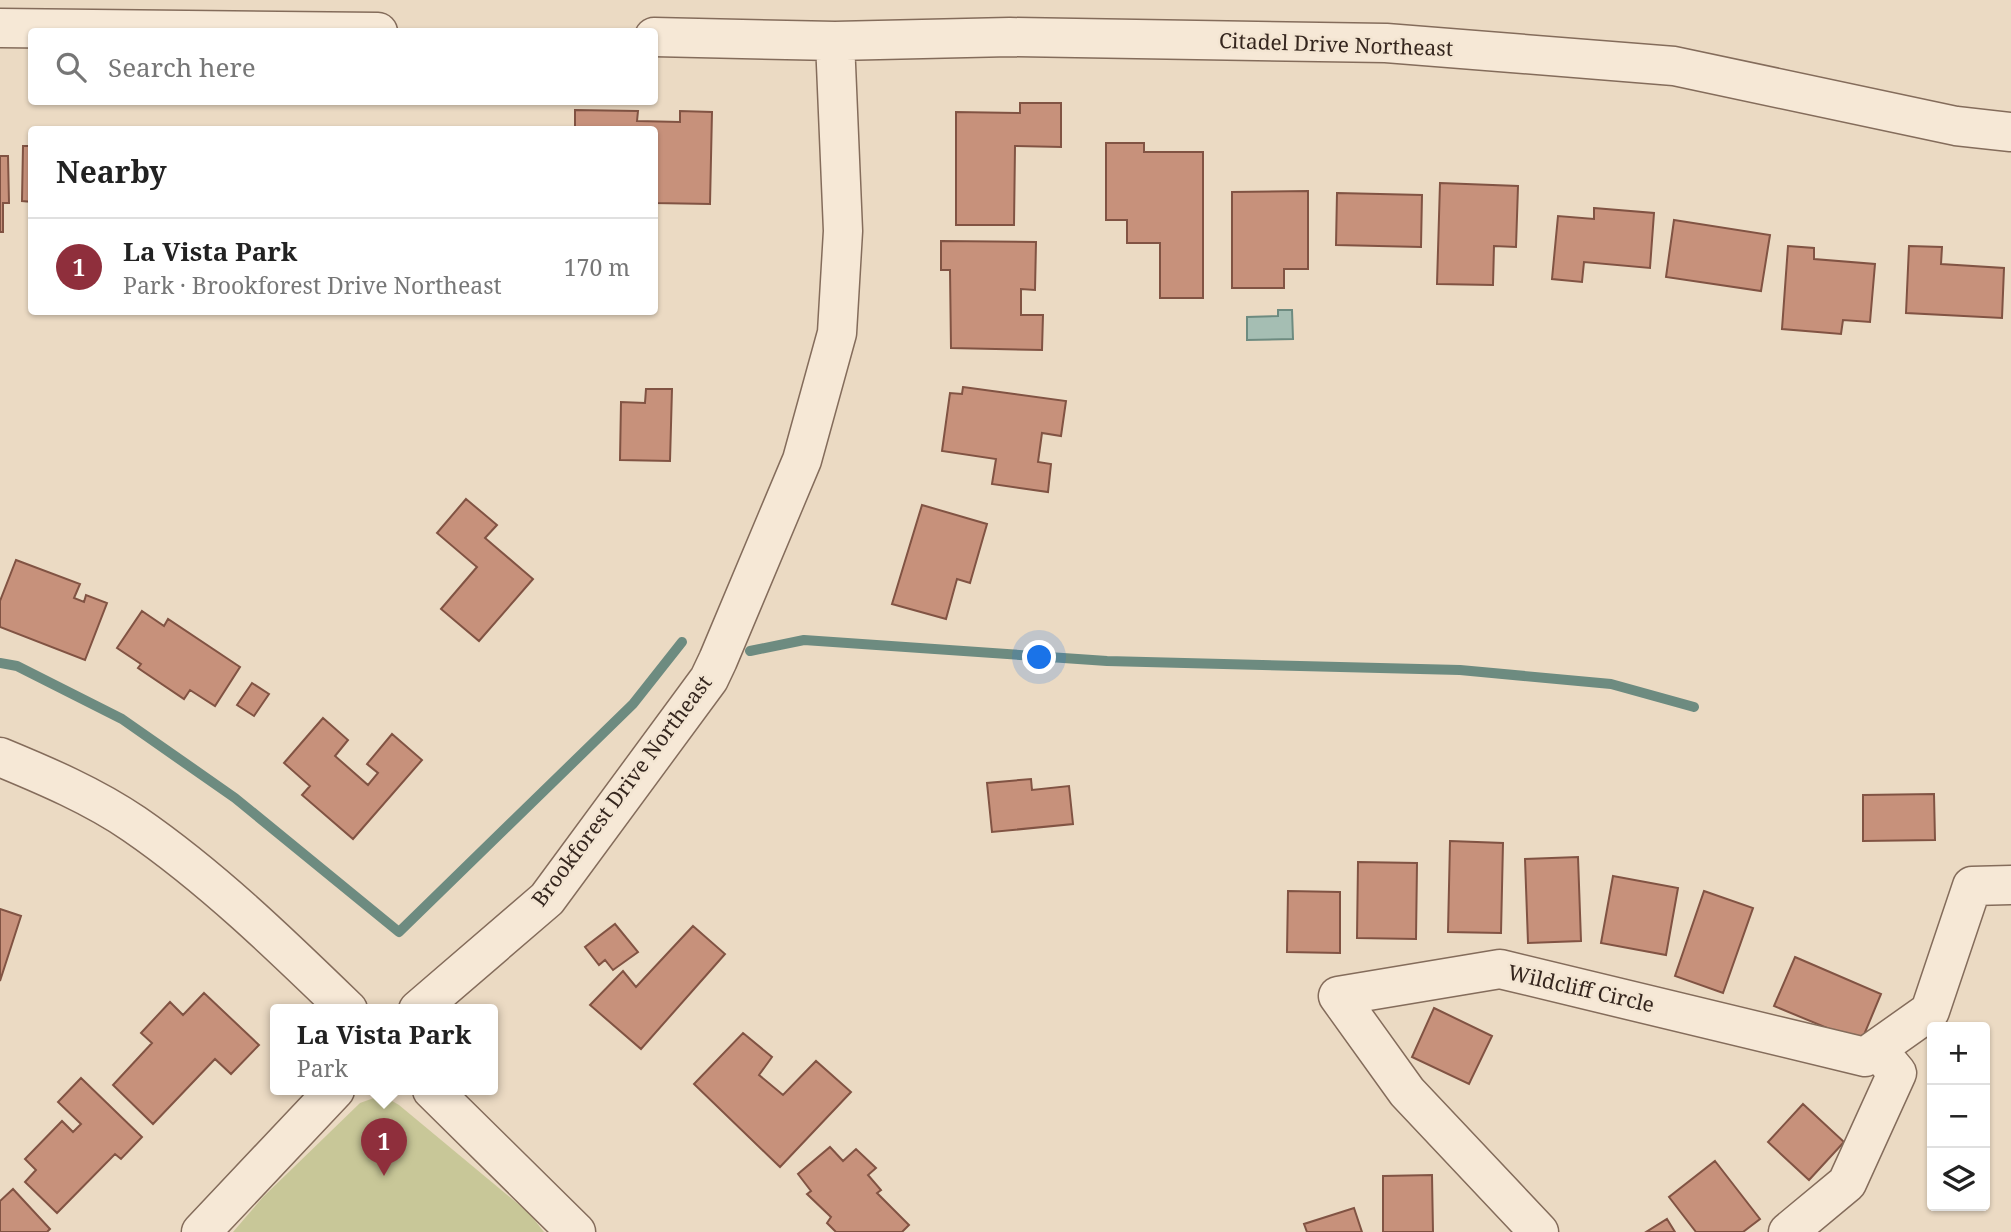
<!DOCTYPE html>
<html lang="en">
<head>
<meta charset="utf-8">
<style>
	body { margin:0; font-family:"Noto Serif",serif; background:#f2f2f2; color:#222 }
	.controls { position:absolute; right:21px; bottom:21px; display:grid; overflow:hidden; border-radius:7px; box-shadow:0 2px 5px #0004 }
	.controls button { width:63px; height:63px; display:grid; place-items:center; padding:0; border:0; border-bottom:2px solid #e0e0e0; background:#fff; color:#222; font:35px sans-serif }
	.you { position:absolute; left:1040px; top:658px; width:24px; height:24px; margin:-18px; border:5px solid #fff; border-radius:50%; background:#1a73e8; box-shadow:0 0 0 10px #1a73e833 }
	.badge { display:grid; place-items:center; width:46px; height:46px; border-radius:50%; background:#8f2f3c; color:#fff; font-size:23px; font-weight:700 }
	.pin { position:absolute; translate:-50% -58px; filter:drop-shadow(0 2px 4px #0008) }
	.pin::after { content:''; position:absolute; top:37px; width:24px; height:21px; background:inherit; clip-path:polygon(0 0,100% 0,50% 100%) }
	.popup { position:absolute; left:270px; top:1004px; width:228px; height:91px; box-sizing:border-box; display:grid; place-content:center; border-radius:7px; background:#fff; filter:drop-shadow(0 2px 5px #0005); font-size:23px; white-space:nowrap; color:#767676 }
	.popup b { font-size:26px; color:#222 }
	.popup::after { content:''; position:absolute; left:50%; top:100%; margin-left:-14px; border:14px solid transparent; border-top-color:#fff }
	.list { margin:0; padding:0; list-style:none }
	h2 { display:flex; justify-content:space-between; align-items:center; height:91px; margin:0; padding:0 28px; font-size:30px }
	h2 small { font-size:23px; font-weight:400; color:#767676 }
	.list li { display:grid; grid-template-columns:46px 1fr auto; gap:21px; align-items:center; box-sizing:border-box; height:98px; padding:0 28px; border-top:2px solid #e0e0e0 }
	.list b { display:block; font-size:26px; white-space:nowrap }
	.list p { margin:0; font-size:23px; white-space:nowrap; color:#767676 }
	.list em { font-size:23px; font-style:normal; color:#767676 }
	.icon { flex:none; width:38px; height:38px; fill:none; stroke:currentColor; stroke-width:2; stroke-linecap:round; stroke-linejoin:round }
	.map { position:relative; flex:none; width:2011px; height:1232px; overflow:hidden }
	.search { position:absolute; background:#fff; box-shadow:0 2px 5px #0004; left:28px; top:28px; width:630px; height:77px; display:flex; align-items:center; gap:18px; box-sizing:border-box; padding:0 24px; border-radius:7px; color:#767676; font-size:26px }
	.panel { position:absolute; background:#fff; box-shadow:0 2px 5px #0004; left:28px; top:126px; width:630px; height:189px; border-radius:7px }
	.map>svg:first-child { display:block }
</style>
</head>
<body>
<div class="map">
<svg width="2011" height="1232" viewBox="0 0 2011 1232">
	<rect width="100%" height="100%" fill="#ebdac3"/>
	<!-- green -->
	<path fill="#c8c798" d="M382 1095 399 1105 529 1213 544 1232H233L263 1197 360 1103Z"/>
	<!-- water -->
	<path fill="#a5beb3" stroke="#6d8b80" stroke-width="2" d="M1278 310H1292L1293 339 1247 340V317L1278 316Z"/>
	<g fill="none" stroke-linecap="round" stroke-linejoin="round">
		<!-- stream -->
		<path stroke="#6d8b80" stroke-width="10" d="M750 651 804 640 1107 661 1460 670 1611 684 1694 707
			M0 663 17 666 122 719 235 798 399 932 633 704 682 642"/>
	</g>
	<!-- building -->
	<path fill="#c7917b" stroke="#815343" stroke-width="2" d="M1020 103H1061V147L1015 146 1014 225H956V112L1020 113Z
		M575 110 638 111 637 121 680 122V111L712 112 710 204 654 203V130H575Z
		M1106 143H1144V152H1203V298H1160V243H1127V220H1106Z
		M23 146H32V202L22 201Z
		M0 156H8L9 203H3V232H0Z
		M1440 183 1518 186 1516 247 1494 246 1493 285 1437 284Z
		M1308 191V269H1284V288H1232V192Z
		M1337 193 1422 195 1421 247 1336 245Z
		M1594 208 1654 213 1650 268 1584 262 1582 282 1552 279 1558 216 1594 219Z
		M1674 220 1770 235 1761 291 1666 277Z
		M941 241 1036 242 1035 290 1021 289V315H1043L1042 350 951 348 950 270H941Z
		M1788 246 1814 248V259L1875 264 1870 322 1843 320 1841 334 1782 329Z
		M1909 246 1942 247 1941 264 2004 268 2002 318 1906 313Z
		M963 387 1066 401 1061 436 1042 433 1038 462 1051 464 1048 492 992 484 996 459 942 451 950 393 962 394Z
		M646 389H672L670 461 620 460 621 402 645 403Z
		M466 499 497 525 485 538 533 579 479 641 441 609 477 567 437 533Z
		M922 505 987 524 970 583 957 579 946 619 892 604Z
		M16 560 80 584 74 598 84 602 86 595 107 603 85 660 0 627V601Z
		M142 611 164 626 168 619 240 667 215 706 190 690 184 699 138 668 141 664 117 648Z
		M252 683 269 694 254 716 237 705Z
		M323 718 348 740 335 756 368 785 378 773 367 764 392 734 422 760 353 839 302 795 310 786 284 763Z
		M1031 779 1032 790 1069 786 1073 824 992 832 987 783Z
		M1934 794 1935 840 1863 841V795Z
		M1450 841 1503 843 1501 933 1448 932Z
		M1578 857 1581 941 1528 943 1525 859Z
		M1358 862 1417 863 1416 939 1357 938Z
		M1613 876 1678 888 1666 955 1601 943Z
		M1288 891 1340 892V953L1287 952Z
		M1704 891 1753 908 1723 993 1675 976Z
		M0 909 21 916 0 981Z
		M615 924 638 952 613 970 605 960 599 965 585 947Z
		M693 926 725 954 641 1049 590 1005 623 971 636 987Z
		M1795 957 1881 994 1861 1042 1774 1006Z
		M204 993 259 1045 231 1074 215 1059 153 1124 113 1085 152 1043 141 1033 170 1002 183 1015Z
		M1434 1008 1492 1036 1469 1084 1412 1057Z
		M743 1033 772 1057 759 1075 783 1095 816 1061 851 1092 780 1167 694 1084Z
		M81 1078 142 1137 121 1159 115 1154 57 1213 25 1182 36 1170 25 1159 62 1121 73 1132 81 1124 58 1102Z
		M1803 1104 1844 1142 1809 1180 1768 1142Z
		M830 1147 843 1161 856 1149 876 1168 868 1175 881 1190 877 1193 909 1225 902 1232H836L827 1223 831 1217 807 1194 811 1191 798 1174Z
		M1715 1161 1760 1219 1743 1232H1696L1669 1197Z
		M1432 1175 1433 1232H1383V1176Z
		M13 1189 50 1229 47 1232H0V1201Z
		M1354 1208 1362 1232H1307L1304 1224Z
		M1667 1219 1675 1232H1646Z"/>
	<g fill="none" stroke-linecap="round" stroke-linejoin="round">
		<!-- minor casing -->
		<g stroke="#846c5b" stroke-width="41">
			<path id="minor" d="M0 28 378 32
				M654 37 835 41 1010 37 1386 43 1674 66 1956 126 2011 132
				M0 757C46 776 93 796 134 824 211 877 281 945 348 1010
				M418 1010 547 899 709 679 718 660 802 460 837 333 843 231 835 41
				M432 1090 576 1232
				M201 1232 335 1090
				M1539 1232 1407 1092 1338 996 1500 969 1865 1057 1930 1011 1972 886 2011 885
				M1788 1232 1847 1183 1897 1073 1877 1049"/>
		</g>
		<!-- minor -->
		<use href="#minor" stroke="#f6e8d6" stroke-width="38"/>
	</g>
	<g text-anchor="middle" stroke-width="5" stroke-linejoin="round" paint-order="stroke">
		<!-- street labels -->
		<g font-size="21" fill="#35261e" stroke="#f3e5d2">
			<text transform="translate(1336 45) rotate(2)" y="7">Citadel Drive Northeast</text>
			<text transform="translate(622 791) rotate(-53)" y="7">Brookforest Drive Northeast</text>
			<text transform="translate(1581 989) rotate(13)" y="7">Wildcliff Circle</text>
		</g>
	</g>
</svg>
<div class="controls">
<button>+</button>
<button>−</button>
<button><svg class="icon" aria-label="layers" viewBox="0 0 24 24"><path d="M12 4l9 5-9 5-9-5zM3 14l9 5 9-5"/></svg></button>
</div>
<div class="you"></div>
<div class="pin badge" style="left:384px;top:1176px">1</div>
<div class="popup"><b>La Vista Park</b>Park</div>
<div class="search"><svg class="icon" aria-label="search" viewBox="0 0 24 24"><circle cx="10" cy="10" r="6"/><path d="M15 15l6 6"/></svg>Search here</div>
<section class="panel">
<h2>Nearby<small></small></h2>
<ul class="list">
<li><span class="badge">1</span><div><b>La Vista Park</b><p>Park · Brookforest Drive Northeast</p></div><em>170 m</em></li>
</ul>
</section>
</div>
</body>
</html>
